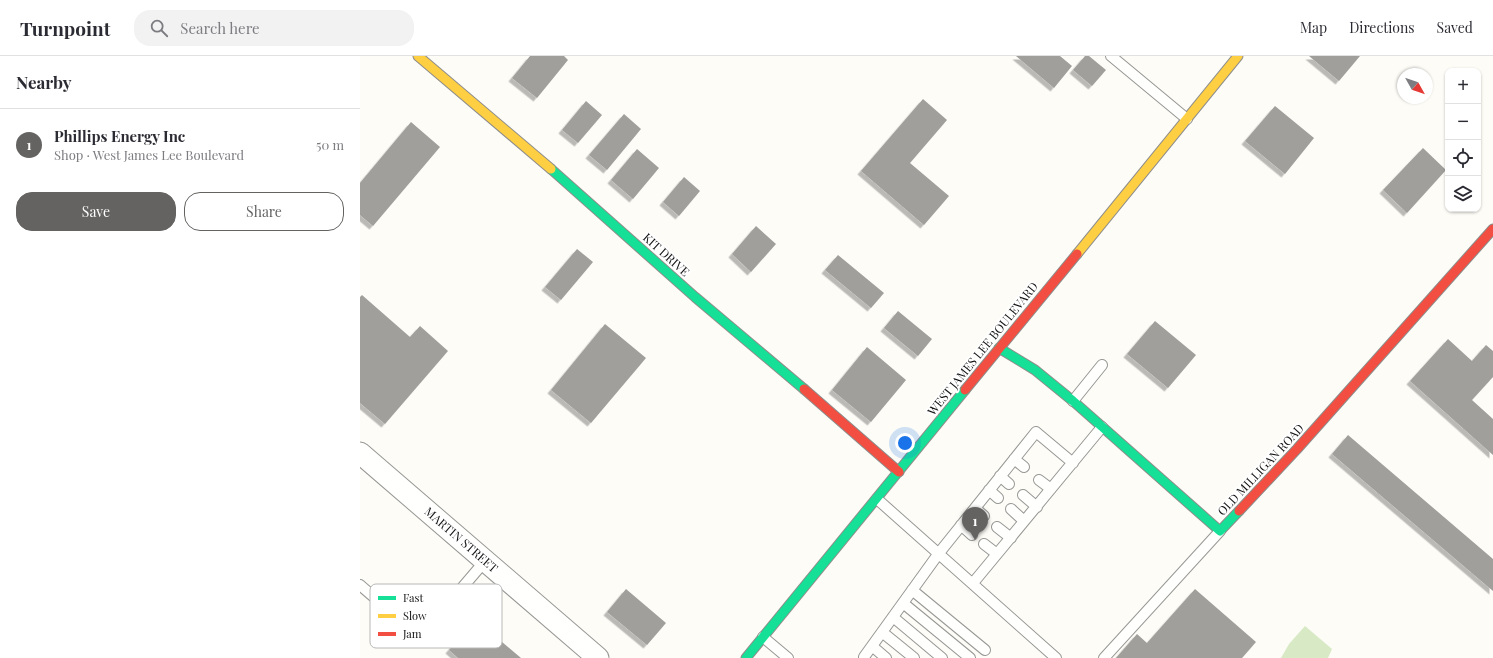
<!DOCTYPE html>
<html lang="en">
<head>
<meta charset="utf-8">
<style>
	body { margin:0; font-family:"Playfair Display",serif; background:#f2f2f3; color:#2b2b33 }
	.controls { position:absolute; right:12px; top:12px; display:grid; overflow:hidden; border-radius:8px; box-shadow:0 1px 3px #0004 }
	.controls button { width:36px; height:36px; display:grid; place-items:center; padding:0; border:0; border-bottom:1px solid #e1e1e2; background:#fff; color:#2b2b33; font:20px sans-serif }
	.compass { position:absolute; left:1037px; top:12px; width:36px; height:36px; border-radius:50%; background:#fff; box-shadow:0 1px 3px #0004; rotate:130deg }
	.you { position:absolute; left:545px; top:387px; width:14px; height:14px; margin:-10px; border:3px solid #fff; border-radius:50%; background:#1a73e8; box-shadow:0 0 0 6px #1a73e833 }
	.badge { display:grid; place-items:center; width:26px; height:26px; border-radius:50%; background:#646362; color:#fff; font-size:13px; font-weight:700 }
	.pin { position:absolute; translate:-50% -33px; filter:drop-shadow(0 1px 2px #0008) }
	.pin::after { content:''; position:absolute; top:21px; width:14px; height:12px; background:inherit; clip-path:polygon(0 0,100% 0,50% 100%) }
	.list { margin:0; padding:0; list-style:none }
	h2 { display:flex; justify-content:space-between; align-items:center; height:52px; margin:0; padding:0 16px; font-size:17px }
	h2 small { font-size:13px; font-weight:400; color:#7c7c81 }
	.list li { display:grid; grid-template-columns:26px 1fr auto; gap:12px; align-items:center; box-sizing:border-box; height:72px; padding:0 16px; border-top:1px solid #e1e1e2 }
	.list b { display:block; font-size:15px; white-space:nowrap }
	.list p { margin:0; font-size:13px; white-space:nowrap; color:#7c7c81 }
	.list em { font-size:13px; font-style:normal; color:#7c7c81 }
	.actions { display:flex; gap:8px; padding:12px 16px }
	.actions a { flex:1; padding:9px 0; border:1px solid #646362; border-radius:16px; text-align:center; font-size:14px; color:#646362 }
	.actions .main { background:#646362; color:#fff }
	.icon { flex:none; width:22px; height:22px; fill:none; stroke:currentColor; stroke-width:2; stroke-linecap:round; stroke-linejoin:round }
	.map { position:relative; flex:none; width:1133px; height:602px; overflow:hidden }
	header { display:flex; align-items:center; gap:24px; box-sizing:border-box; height:56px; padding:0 20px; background:#fff; border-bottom:1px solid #e1e1e2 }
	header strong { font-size:19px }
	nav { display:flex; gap:22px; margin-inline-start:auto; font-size:14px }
	.search { width:280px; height:36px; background:#f2f2f3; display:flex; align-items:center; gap:10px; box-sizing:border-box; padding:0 14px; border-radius:16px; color:#7c7c81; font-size:15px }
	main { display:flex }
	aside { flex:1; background:#fff }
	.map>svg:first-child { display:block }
</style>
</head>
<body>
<header>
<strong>Turnpoint</strong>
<div class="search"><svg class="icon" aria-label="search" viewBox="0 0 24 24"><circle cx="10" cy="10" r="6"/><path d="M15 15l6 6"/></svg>Search here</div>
<nav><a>Map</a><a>Directions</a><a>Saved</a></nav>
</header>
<main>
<aside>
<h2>Nearby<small></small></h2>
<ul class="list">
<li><span class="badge">1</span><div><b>Phillips Energy Inc</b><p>Shop · West James Lee Boulevard</p></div><em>50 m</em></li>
</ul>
<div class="actions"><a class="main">Save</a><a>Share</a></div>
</aside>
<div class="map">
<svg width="1133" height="602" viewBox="0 0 1133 602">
	<defs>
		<filter id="shadow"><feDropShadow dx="-3.5" dy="3.5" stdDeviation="0" flood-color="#0004"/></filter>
	</defs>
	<rect width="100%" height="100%" fill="#fdfcf7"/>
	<!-- forest -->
	<path fill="#d8eac5" d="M945 570 972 593 968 602H921L929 588Z"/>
	<!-- building -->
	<path fill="#a19f9c" filter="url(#shadow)" d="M170 0H204L208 4 177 42 152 22Z
		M656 0H700L712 10 694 32Z
		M725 0H729L746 14 732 30 713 14Z
		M949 0H1000L979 25Z
		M563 43 587 64 550 107 589 140 564 169 501 115Z
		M226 45 242 59 218 87 202 74Z
		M915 50 954 82 925 118 885 85Z
		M264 58 281 73 247 114 229 99Z
		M51 66 80 91 13 170 0 159V127Z
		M1063 92 1086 114 1047 157 1023 134Z
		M277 93 299 112 273 143 251 124Z
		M324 121 340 135 319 160 303 146Z
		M396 170 416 188 391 216 372 198Z
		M217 193 233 206 201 244 185 231Z
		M478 199 524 237 511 252 465 214Z
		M2 239 50 281 60 270 88 295 25 368 0 347V241Z
		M538 255 572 283 558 300 524 272Z
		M795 265 836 299 808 332 767 298Z
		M245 268 286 302 231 367 191 334Z
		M1088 283 1112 305 1126 289 1133 295V321L1112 344 1133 363V399L1050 325Z
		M507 291 546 324 511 366 472 334Z
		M988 379 1133 503V535L972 398Z
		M266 533 306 567 287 589 247 556Z
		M835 533 896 586 882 602H756L777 578 787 587Z
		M115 563 161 602H98L89 594Z"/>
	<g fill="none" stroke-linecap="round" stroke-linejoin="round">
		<!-- lane casing -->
		<g stroke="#979795" stroke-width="12">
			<path id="lane" d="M751 0 827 63
				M713 345 742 309
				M654 403 664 411
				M640 420 649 428
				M679 424 691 433
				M629 434 638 442
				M663 439 677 451
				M517 443 696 602
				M615 452 624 460
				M651 453 664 465
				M601 469 612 479
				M637 471 651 482
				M624 488 637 498
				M613 527 742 371
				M0 529 60 581 125 505
				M552 534 625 594
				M543 547 610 602
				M533 561 582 602
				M522 576 554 602
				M403 581 428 602
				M512 590 526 602
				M504 601 579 497 676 376 713 407
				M744 602 860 475"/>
		</g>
		<!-- street casing -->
		<g stroke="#979795" stroke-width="23">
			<path id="street" d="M0 397 238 602"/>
		</g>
		<!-- fast casing -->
		<g stroke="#8e8d8b" stroke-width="11">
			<path id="fast" d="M191 113 335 241 444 333
				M639 292 675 314 713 345 860 475 879 455
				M386 602 605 334"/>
		</g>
		<!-- slow casing -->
		<g stroke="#8e8d8b" stroke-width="11">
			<path id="slow" d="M58 0 191 113
				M717 198 878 0"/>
		</g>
		<!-- jam casing -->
		<g stroke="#8e8d8b" stroke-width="11">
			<path id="jam" d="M444 333 539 416
				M605 334 717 198
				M879 455 937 393 1133 173"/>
		</g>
		<!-- lane -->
		<use href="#lane" stroke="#fffffe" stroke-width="10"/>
		<!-- street -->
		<use href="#street" stroke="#fffffe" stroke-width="21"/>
		<!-- fast -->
		<use href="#fast" stroke="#16e098" stroke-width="9"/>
		<!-- slow -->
		<use href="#slow" stroke="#ffcf43" stroke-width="9"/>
		<!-- jam -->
		<use href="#jam" stroke="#f24e42" stroke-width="9"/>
	</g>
	<g text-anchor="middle" stroke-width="4" stroke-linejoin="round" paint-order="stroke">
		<!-- street labels -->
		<g font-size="12" fill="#111" stroke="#fff">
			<text transform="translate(306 199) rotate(42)" y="4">KIT DRIVE</text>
			<text transform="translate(623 293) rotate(-51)" y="4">WEST JAMES LEE BOULEVARD</text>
			<text transform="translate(901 414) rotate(-47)" y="4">OLD MILLIGAN ROAD</text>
			<text transform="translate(101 484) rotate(41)" y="4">MARTIN STREET</text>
		</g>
	</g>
	<!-- legend -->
	<rect x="10" y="528" width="132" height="64" rx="6" fill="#fff" stroke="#b8b8b8" stroke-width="1"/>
	<rect x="18" y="540" width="18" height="4" fill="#16e098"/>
	<rect x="18" y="558" width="18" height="4" fill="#ffcf43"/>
	<rect x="18" y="576" width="18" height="4" fill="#f24e42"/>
	<g font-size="11" fill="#111">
		<text x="43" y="546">Fast</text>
		<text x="43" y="564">Slow</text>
		<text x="43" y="582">Jam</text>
	</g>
</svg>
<div class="controls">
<button>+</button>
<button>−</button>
<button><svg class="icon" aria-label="locate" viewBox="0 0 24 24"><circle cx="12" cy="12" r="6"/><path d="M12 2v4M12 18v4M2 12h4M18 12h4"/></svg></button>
<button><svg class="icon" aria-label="layers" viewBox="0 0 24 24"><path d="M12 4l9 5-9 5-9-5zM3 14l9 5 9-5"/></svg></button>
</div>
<svg class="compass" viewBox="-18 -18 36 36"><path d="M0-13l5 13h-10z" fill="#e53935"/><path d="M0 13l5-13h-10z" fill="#7c7c81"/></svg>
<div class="you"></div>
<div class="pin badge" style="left:615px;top:484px">1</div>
</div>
</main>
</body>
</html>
